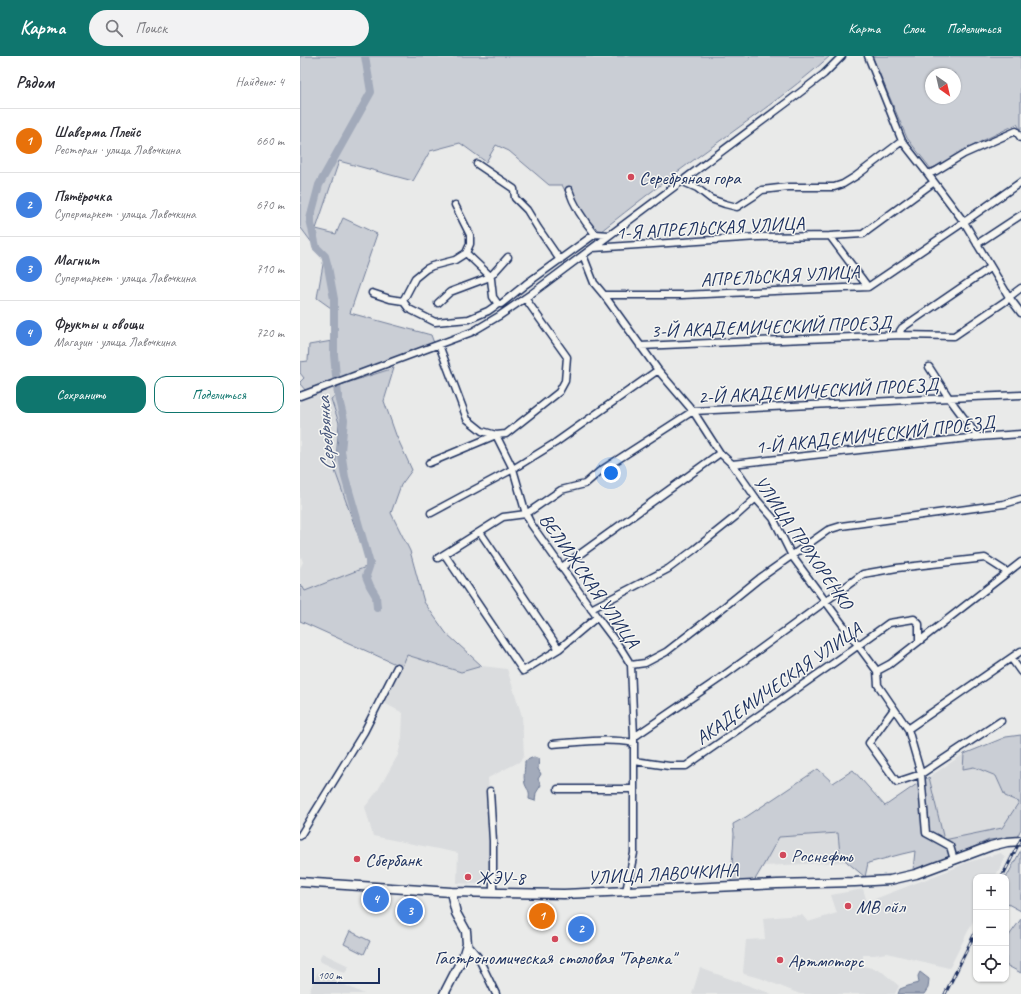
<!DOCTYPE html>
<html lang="ru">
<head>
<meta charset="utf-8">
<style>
	body { margin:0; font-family:Caveat,sans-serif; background:#f2f2f3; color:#2b2b33 }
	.controls { position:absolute; right:12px; bottom:12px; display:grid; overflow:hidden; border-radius:8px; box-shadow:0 1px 3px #0004 }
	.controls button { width:36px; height:36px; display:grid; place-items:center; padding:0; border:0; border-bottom:1px solid #e1e1e2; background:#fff; color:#2b2b33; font:20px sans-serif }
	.compass { position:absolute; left:625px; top:12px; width:36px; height:36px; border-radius:50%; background:#fff; box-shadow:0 1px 3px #0004; rotate:146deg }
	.scale { position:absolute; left:12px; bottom:10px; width:68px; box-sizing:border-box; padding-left:4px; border:2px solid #1b2f5e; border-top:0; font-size:11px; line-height:14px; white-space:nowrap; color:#1b2f5e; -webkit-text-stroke:3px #f6f6f2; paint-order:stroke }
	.you { position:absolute; left:311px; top:417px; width:14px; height:14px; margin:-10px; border:3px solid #fff; border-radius:50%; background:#1a73e8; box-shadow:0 0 0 6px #1a73e833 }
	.badge { display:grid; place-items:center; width:26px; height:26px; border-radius:50%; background:#0f766e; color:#fff; font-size:13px; font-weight:700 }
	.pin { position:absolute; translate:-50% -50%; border:2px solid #fff; box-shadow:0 1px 4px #0006 }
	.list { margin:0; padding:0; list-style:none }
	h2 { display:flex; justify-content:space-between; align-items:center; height:52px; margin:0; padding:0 16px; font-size:17px }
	h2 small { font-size:13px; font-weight:400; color:#7c7c81 }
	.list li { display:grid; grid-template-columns:26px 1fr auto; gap:12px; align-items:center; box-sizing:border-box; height:64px; padding:0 16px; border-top:1px solid #e1e1e2 }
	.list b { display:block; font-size:15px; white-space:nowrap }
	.list p { margin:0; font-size:13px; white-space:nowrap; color:#7c7c81 }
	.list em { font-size:13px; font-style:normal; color:#7c7c81 }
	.actions { display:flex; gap:8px; padding:12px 16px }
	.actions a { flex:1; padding:9px 0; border:1px solid #0f766e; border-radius:12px; text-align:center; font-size:14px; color:#0f766e }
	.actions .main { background:#0f766e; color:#fff }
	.icon { flex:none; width:22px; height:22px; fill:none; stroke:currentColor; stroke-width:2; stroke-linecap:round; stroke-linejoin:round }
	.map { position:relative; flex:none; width:721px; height:938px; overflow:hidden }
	header { display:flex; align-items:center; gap:24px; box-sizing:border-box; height:56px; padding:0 20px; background:#0f766e; color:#fff }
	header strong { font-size:19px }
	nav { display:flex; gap:22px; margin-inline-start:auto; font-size:14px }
	.search { width:280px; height:36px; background:#f2f2f3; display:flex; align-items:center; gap:10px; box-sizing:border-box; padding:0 14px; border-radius:22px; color:#7c7c81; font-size:15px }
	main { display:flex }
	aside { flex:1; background:#fff }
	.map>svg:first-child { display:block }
</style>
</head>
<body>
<header>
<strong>Карта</strong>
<div class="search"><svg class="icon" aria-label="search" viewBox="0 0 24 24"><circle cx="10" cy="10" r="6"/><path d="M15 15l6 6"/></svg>Поиск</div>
<nav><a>Карта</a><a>Слои</a><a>Поделиться</a></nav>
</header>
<main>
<aside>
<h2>Рядом<small>Найдено: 4</small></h2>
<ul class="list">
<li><span class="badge" style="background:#e8710a">1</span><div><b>Шаверма Плейс</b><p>Ресторан · улица Лавочкина</p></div><em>660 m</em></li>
<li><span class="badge" style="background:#3f7fe0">2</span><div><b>Пятёрочка</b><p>Супермаркет · улица Лавочкина</p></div><em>670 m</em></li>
<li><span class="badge" style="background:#3f7fe0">3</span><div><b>Магнит</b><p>Супермаркет · улица Лавочкина</p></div><em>710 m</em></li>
<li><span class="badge" style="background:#3f7fe0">4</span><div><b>Фрукты и овощи</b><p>Магазин · улица Лавочкина</p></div><em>720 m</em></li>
</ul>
<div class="actions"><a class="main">Сохранить</a><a>Поделиться</a></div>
</aside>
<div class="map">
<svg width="721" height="938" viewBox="0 0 721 938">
	<rect width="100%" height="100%" fill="#e9eae9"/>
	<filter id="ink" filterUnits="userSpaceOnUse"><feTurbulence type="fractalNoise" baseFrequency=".025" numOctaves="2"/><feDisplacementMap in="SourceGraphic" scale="8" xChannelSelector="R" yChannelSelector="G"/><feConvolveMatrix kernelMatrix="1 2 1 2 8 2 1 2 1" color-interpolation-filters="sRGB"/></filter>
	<g filter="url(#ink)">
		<!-- built -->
		<path fill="#dadcde" d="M34 331 36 339 31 343 39 367 35 415 66 501V512L5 535 0 526V512L3 506 0 498V343Z
			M107 599 161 616 182 610 207 613 222 660 224 700 219 706 188 722 190 748V829L157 827 158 797 73 780 65 751 78 734 98 699 102 682 103 657 84 647Z
			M664 698 663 712 674 711 696 720 705 740 719 746 702 772 644 784 629 721Z
			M538 777 540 797 547 806 463 810 479 781Z
			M701 797 705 802 695 821H676V859L650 911 649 912 587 897 574 899H563V910L580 914 599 930 595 938H500L460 922 444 918 443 916 446 884 465 883 463 862 502 859 508 866 537 857 531 839 563 833 567 846 655 812 665 807Z
			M22 897 49 910 45 917 19 905Z
			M400 912 472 938H392Z
			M18 916 64 938H8Z"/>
		<!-- green -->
		<path fill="#caced5" stroke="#727e9a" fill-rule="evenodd" d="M0 0H530C488 38 440 70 395 103 363 126 332 151 301 175L294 182 275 154 262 129H249L209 95 196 89 186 106 160 87 130 95 113 125 39 105 16 173 36 178 43 162 77 178 50 257 131 279 134 287 6 335 0 328V326L4 322 0 317V306L8 305 9 289 32 285 31 252 17 242 24 203 1 172H0Z
			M572 0H721V74L717 68 682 85 631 113 607 82ZM631 18H655V42H631Z
			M94 312 84 345 96 379 112 414 101 429 91 457 110 495 124 546 146 577 182 610 161 616 107 599 102 611 0 565V529L1 528 5 535 66 511V501L35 415 39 367 31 343 36 339 34 331Z
			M721 679V773L717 781 689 784 640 806 613 814 615 795 602 798 568 807 565 821 547 806 540 798 538 777 479 781 463 810 453 827 431 826 434 778 433 768 446 761 518 713 533 727 553 714 585 750 614 730 629 721 644 784 702 772 719 746 705 740 696 720 674 711 663 713 664 698 706 681Z
			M721 794V855L706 847V822Z
			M721 863V917L706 909V884Z
			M50 875 70 885 64 898 44 888Z"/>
		<!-- water -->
		<path fill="#a2aaba" stroke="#6c7995" d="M234 701 239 703 238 713 241 718 238 723 241 729 236 737 235 745 229 743C230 733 228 736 225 728 223 721 225 712 225 705Z
			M620 916 629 923 628 932 624 938H598L600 933 608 930 619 927 618 920Z"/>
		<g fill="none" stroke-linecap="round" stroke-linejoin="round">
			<!-- river -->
			<path stroke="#a2aaba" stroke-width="8" d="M65 0 71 36 19 129 10 163 16 191 25 200 28 211 34 243V299L38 340 44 364 41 395 45 421 70 508 66 520 70 530 76 540 77 552"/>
			<!-- minor casing -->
			<g stroke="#1b2f5e" stroke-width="9">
				<path id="minor" d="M568 0 602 85 628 118 636 115 664 98 716 75 721 82
					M177 108 214 133 215 142 227 154 238 172 260 204
					M628 118 664 166 709 241 721 257
					M381 125 397 132 411 143 425 148 437 151 454 140 462 134 488 131H534L543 128 556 120 602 85
					M269 134C274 150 284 165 295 178L309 179
					M155 149 170 179V188L166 197 188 218 191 223 193 241 198 248H201L226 228 295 178
					M530 180 563 178 634 126
					M677 188 721 159
					M293 192 458 181 530 180 568 231
					M166 197 155 204 132 210 126 213 115 222 103 245 109 253 135 266 169 263 188 255 198 248
					M283 199 294 227 304 239 358 314 393 355 420 397 432 408 458 445 473 462 492 500 577 615 578 629 608 673 621 718 626 777 650 790 654 804
					M72 237 90 243 103 245
					M304 239H382L568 231 664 166 721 126
					M138 247 150 236 190 221 208 201
					M602 279 600 275 602 272 691 211
					M139 289 167 363 182 375 196 379 213 413 226 458 231 468 297 561 321 593 331 609 334 681V797L326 835
					M340 290 602 279 654 280 707 244 709 241 721 232
					M629 311 649 342 678 381
					M0 340 172 276 199 260 231 238 489 45 524 18 542 0
					M129 407 196 379 206 378 259 336 265 325 267 301 225 242
					M432 408 678 381 721 378
					M131 457 213 413 255 387 358 314
					M180 476 259 593
					M145 499 223 615 259 593 297 561
					M138 502 203 461 226 458 261 434 285 428 300 415 393 355 649 342 721 339
					M262 511 420 397
					M291 553 368 513 395 493 435 461 456 442
					M711 602 721 616
					M331 609 345 607 366 596 424 551 460 522 528 474 541 470 704 448 721 443
					M577 615 590 608 721 506
					M594 653 569 687 597 726 621 718 701 665
					M608 673 721 595
					M334 681 419 623 563 518 597 512 685 502 707 516
					M253 688C278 686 309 682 334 687
					M334 705 369 710H386L538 604 589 567 614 563 619 568V585
					M258 733H334
					M190 735 193 785V837
					M0 780 64 676 97 611
					M167 888 178 901 196 938"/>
			</g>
			<!-- major casing -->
			<g stroke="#1b2f5e" stroke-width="11">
				<path id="major" d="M0 826 151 836 264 838 477 828 555 826 590 824 616 818 691 790 707 786 721 785
					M144 938 163 901 167 888 166 875 156 857 151 836"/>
			</g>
			<!-- minor -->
			<use href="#minor" stroke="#f6f6f2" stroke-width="6"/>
			<!-- major -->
			<use href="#major" stroke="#f6f6f2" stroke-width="8"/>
			<!-- rail casing -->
			<g stroke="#1b2f5e" stroke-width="3">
				<path id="rail" d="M702 821 721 783
					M645 938 676 875"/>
			</g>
			<!-- rail -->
			<use href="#rail" stroke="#f6f6f2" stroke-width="1.5" stroke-dasharray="4.5" stroke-linecap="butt"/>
		</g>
	</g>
	<!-- markers -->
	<g fill="#d1495b" stroke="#f6f6f2" stroke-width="1.5">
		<circle cx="331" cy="121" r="4"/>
		<circle cx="483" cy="799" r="4"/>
		<circle cx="57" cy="803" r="4"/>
		<circle cx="168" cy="821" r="4"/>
		<circle cx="548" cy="850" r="4"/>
		<circle cx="255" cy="883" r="4"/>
		<circle cx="480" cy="904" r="4"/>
	</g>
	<g text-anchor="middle" stroke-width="3" stroke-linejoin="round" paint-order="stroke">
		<!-- poi labels -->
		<g font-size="19" fill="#1b2f5e" stroke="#f6f6f2" text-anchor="start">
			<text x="339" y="128">Серебряная гора</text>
			<text x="491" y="806">Роснефть</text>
			<text x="65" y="810">Сбербанк</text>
			<text x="176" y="828">ЖЭУ-8</text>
			<text x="556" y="857">МВ ойл</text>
			<text x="255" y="908" text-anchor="middle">Гастрономическая столовая "Тарелка"</text>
			<text x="488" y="911">Артмоторс</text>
		</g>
		<!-- street labels -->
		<g font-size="19" fill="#1b2f5e" stroke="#f6f6f2">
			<text transform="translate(410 171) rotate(-3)" y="7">1-Я АПРЕЛЬСКАЯ УЛИЦА</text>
			<text transform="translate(480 219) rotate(-3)" y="7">АПРЕЛЬСКАЯ УЛИЦА</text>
			<text transform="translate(471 270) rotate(-2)" y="7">3-Й АКАДЕМИЧЕСКИЙ ПРОЕЗД</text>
			<text transform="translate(518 334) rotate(-3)" y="7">2-Й АКАДЕМИЧЕСКИЙ ПРОЕЗД</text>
			<text transform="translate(575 378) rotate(-6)" y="7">1-Й АКАДЕМИЧЕСКИЙ ПРОЕЗД</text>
			<text transform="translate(504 486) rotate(55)" y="7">УЛИЦА ПРОХОРЕНКО</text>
			<text transform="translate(290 524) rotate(55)" y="7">ВЕЛИЖСКАЯ УЛИЦА</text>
			<text transform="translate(478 627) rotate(-35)" y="7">АКАДЕМИЧЕСКАЯ УЛИЦА</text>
			<text transform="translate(363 817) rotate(-3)" y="7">УЛИЦА ЛАВОЧКИНА</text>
		</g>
		<!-- water labels -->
		<g font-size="20" font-style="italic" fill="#44547a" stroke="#f6f6f2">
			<text transform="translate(25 378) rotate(-94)" y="7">Серебрянка</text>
		</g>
	</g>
</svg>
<div class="controls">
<button>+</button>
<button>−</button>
<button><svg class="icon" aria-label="locate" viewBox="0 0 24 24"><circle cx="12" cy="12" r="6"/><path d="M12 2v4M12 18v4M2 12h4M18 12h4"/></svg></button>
</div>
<svg class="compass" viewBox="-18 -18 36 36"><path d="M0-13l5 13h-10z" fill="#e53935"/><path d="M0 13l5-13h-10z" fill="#7c7c81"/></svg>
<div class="scale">100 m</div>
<div class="you"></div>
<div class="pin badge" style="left:242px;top:860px;background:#e8710a">1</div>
<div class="pin badge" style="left:281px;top:873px;background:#3f7fe0">2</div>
<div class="pin badge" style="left:110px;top:855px;background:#3f7fe0">3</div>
<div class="pin badge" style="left:76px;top:843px;background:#3f7fe0">4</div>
</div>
</main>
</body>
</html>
